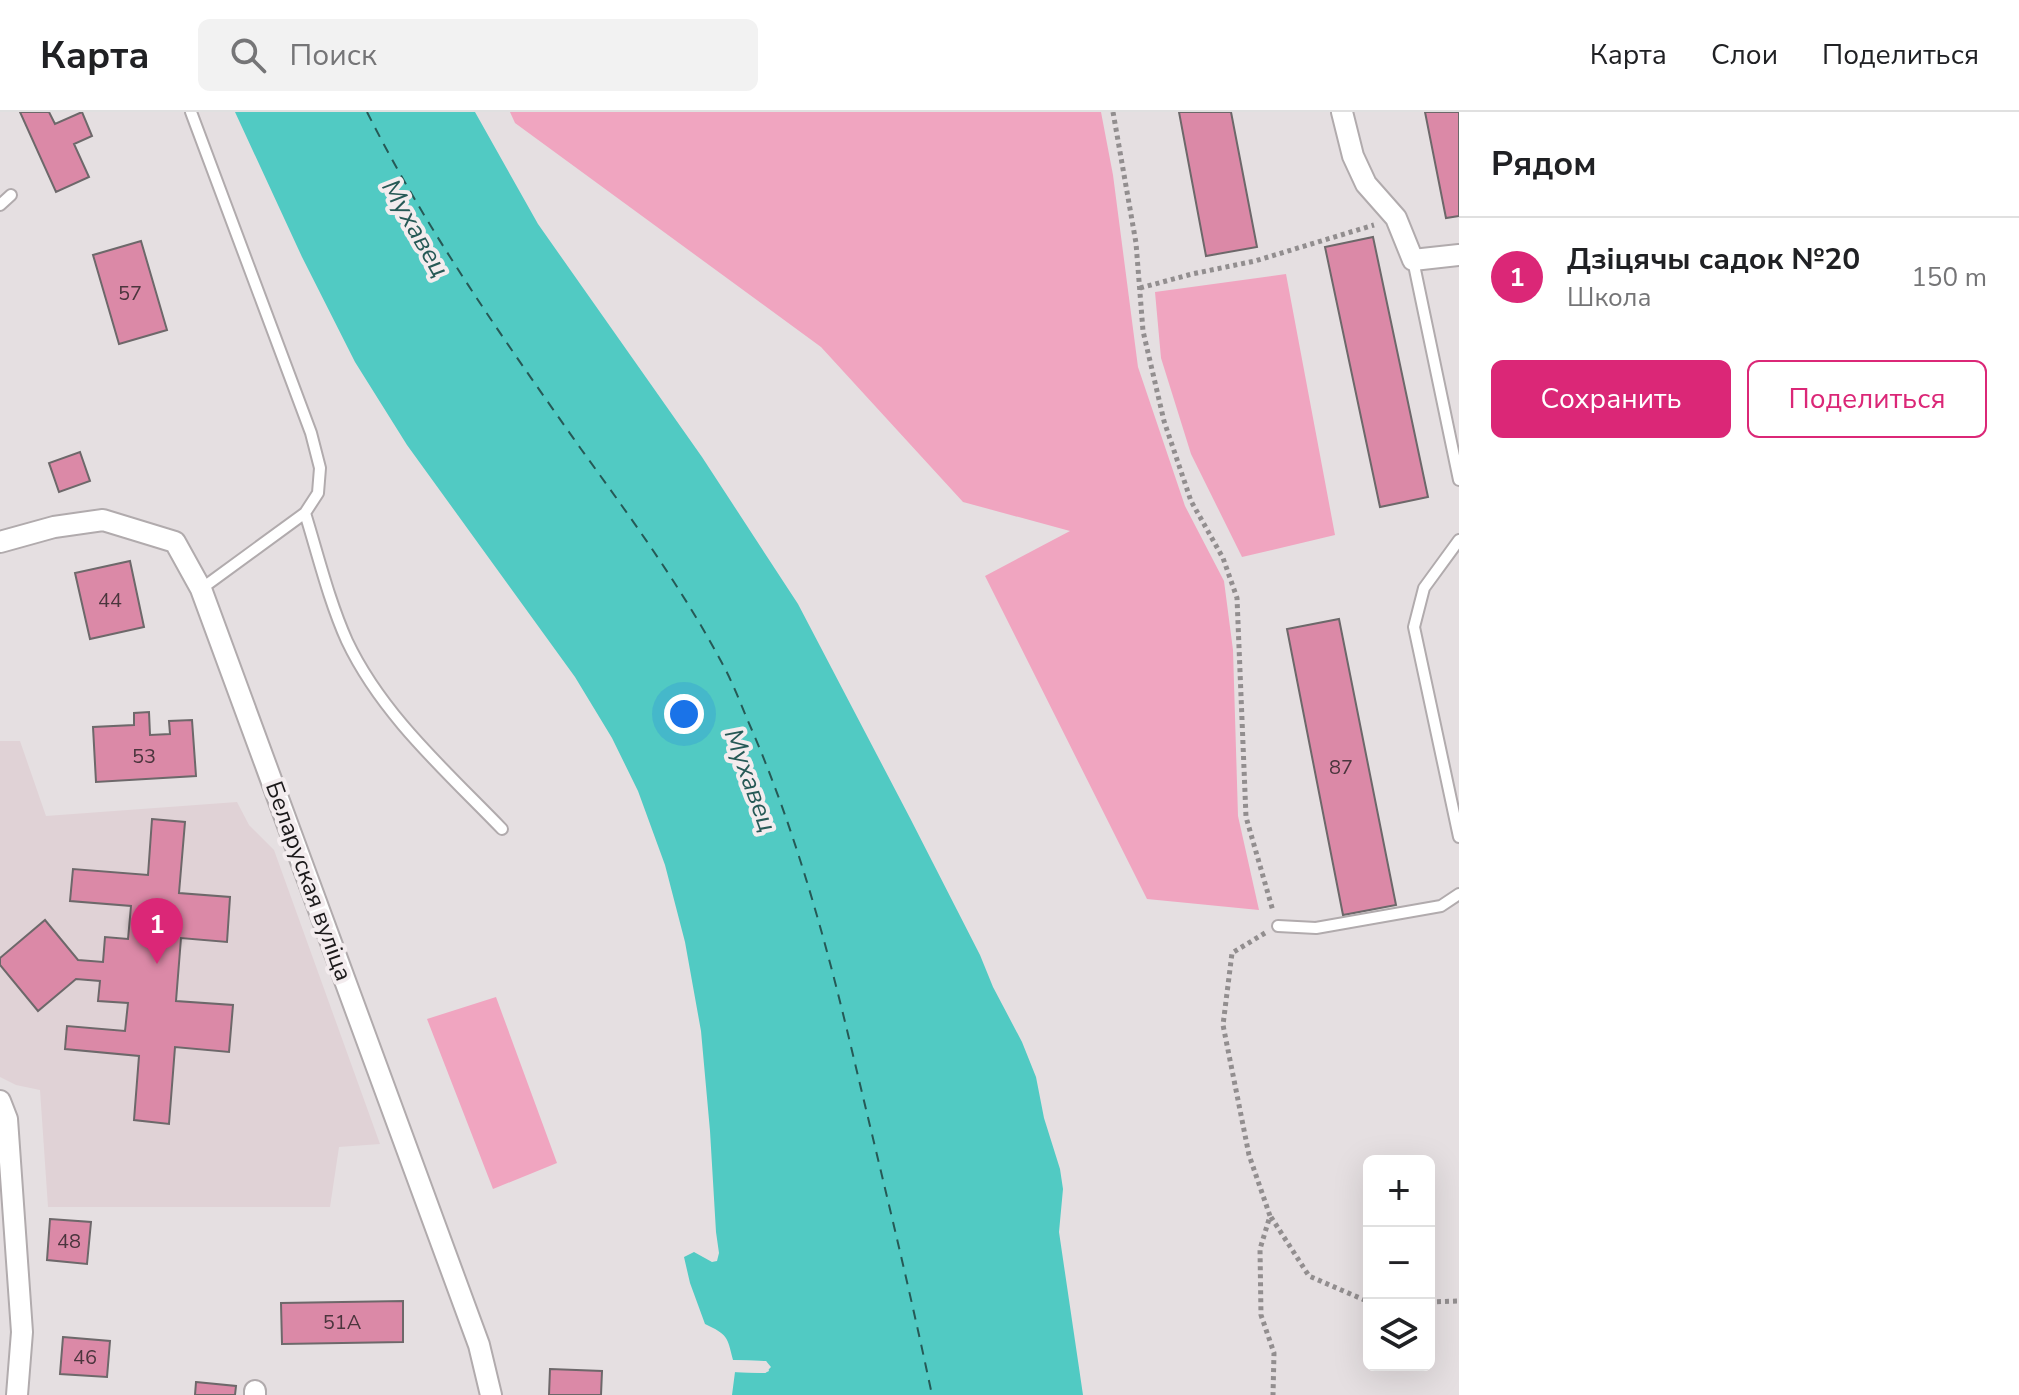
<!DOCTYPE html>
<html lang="ru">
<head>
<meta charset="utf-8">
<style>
	body { margin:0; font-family:"Nunito Sans",sans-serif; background:#f2f2f2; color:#202124 }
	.controls { position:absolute; right:24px; bottom:24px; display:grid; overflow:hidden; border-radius:12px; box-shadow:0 8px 32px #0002 }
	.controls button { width:72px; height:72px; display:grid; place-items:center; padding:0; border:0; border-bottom:2px solid #e0e0e0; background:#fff; color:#202124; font:40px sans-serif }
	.you { position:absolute; left:684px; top:602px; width:28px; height:28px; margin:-20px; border:6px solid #fff; border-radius:50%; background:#1a73e8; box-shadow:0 0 0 12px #1a73e833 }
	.badge { display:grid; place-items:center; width:52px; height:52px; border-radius:50%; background:#db2777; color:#fff; font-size:26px; font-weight:700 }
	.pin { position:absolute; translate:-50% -66px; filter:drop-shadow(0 2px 4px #0008) }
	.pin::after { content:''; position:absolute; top:42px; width:28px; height:24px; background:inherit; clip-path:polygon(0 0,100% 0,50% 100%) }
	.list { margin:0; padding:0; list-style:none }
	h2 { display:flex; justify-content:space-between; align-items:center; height:104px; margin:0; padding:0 32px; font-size:34px }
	h2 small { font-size:26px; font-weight:400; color:#757577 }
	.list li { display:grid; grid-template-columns:52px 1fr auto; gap:24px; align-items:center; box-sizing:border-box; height:120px; padding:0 32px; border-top:2px solid #e0e0e0 }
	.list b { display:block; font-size:30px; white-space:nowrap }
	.list p { margin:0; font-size:26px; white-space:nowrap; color:#757577 }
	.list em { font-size:26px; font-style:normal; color:#757577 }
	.actions { display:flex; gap:16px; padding:24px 32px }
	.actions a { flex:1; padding:18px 0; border:2px solid #db2777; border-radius:12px; text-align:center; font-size:28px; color:#db2777 }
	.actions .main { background:#db2777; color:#fff }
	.icon { flex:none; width:44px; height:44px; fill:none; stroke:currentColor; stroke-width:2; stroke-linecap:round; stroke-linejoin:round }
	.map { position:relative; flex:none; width:1459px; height:1283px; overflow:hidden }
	header { display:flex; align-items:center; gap:48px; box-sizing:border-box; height:112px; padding:0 40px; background:#fff; border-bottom:2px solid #e0e0e0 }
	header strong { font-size:38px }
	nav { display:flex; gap:44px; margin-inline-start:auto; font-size:28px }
	.search { width:560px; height:72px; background:#f2f2f2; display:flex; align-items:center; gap:20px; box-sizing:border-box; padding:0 28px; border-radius:12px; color:#757577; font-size:30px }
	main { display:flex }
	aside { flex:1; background:#fff }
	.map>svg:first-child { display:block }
</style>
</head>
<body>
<header>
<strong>Карта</strong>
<div class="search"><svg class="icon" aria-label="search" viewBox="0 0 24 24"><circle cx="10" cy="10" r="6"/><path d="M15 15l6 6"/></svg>Поиск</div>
<nav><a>Карта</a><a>Слои</a><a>Поделиться</a></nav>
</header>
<main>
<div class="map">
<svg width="1459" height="1283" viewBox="0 0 1459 1283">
	<rect width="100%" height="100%" fill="#e5dfe1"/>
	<!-- built -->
	<path fill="#e0d2d6" d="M0 629H20L46 704 237 690 249 713 274 738 380 1032 339 1035 330 1095H48L40 978 16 973 0 965Z"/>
	<!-- green -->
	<path fill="#f0a5c0" d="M510 0H1101L1113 63 1138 255 1185 394 1224 469 1233 538 1238 704 1259 798 1147 787 985 464 1070 419 963 390 821 235 515 11Z
		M1286 162 1335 423 1242 445 1191 342 1161 246 1155 180Z
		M496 885 557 1051 493 1077 427 907Z"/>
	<!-- water -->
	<path fill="#51cac3" d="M235 0H475L538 112 702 345 798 492 910 706 980 843 993 875 1022 930 1036 965 1044 1006 1060 1057 1063 1077 1059 1120 1083 1283H732L735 1260 765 1261 769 1259 766 1249 733 1248C727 1224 728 1223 705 1212L690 1171 684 1145 694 1140 712 1150 717 1149 719 1141 716 1120 710 1019 701 919 685 830 665 753 638 679 612 626 575 565 407 333 355 250 302 145Z"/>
	<!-- pier -->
	<path fill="#e5dfe1" d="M729 1248 766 1249 771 1255 765 1261 731 1260 734 1256 764 1257 767 1255 765 1253 733 1252Z"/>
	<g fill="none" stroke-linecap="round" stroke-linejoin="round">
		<!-- ferry -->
		<path stroke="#265956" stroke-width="2" stroke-dasharray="10 8" stroke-linecap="butt" d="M367 0C427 119 504 228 581 337 631 406 682 476 722 551 732 569 740 590 748 609 795 716 826 829 853 943 880 1056 908 1169 932 1283"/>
	</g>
	<!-- building -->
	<path fill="#db89a7" stroke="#6d686a" stroke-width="2" d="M20 0H49L55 12 82 0 92 24 74 32 89 65 56 80Z
		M1179 0H1231L1257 135 1206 144Z
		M1425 0H1459V104L1446 106Z
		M1373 125 1428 385 1380 395 1325 135Z
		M141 129 167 218 119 232 93 143Z
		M80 340 90 369 59 380 49 351Z
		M130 449 144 515 90 527 75 461Z
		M1339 507 1396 793 1343 803 1287 517Z
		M149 600 150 623 170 622 169 609 192 608 196 664 96 670 93 615 134 613V601Z
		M152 707 185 710 179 781 230 785 227 830 181 826 176 889 233 893 229 940 175 935 169 1012 134 1008 139 944 65 937 67 914 125 919 128 891 98 889 100 869 76 867 38 899 0 853V846L45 808 78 848 103 850 105 825 128 827 131 794 70 789 73 757 148 763Z
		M50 1107 91 1110 87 1152 47 1148Z
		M403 1189V1230L282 1232 281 1191Z
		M63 1225 110 1229 107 1265 60 1262Z
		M550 1257 602 1259 601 1283H549Z
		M196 1270 236 1274 235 1283H195Z"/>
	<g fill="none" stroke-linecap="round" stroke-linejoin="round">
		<!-- lane casing -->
		<g stroke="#b1abad" stroke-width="14">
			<path id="lane" d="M191 0 311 321 320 356 318 381 305 401 201 477
				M0 93 11 83
				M1413 148 1459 368
				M305 401C318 443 329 489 347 529 382 603 446 659 502 717
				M1459 428 1424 476 1414 515 1459 725
				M1278 814 1316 816 1441 794 1459 782"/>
		</g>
		<!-- street casing -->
		<g stroke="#b1abad" stroke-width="24">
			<path id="street" d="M1342 0 1353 44 1366 72 1396 106 1413 148 1459 143
				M0 430 54 415 103 408 175 430 201 477 479 1233 491 1283
				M0 989 7 1007 22 1220 17 1283
				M255 1283V1279"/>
		</g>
		<!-- path -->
		<path stroke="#928e8f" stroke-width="5" stroke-dasharray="4 4" stroke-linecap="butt" d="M1113 0 1136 131 1143 219 1164 309 1191 389 1223 446 1237 486 1246 705 1273 799
			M1140 176 1192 162 1255 149 1374 113
			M1265 821 1232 841 1223 913 1249 1043 1270 1104 1260 1137 1261 1203 1274 1241 1273 1283
			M1271 1105 1309 1164 1369 1190
			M1429 1190 1459 1189"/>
		<!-- lane -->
		<use href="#lane" stroke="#fff" stroke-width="10"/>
		<!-- street -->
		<use href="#street" stroke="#fff" stroke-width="20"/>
	</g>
	<g text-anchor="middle" stroke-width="8" stroke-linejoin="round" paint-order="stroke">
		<!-- number labels -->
		<g font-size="20" fill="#4b353d">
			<text x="130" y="188">57</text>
			<text x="110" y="495">44</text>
			<text x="144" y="651">53</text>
			<text x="1341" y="662">87</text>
			<text x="69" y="1136">48</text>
			<text x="342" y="1217">51А</text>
			<text x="85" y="1252">46</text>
		</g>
		<!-- street labels -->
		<g font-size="24" fill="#1b191a" stroke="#f3ecee">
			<text transform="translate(309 769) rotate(70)" y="8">Беларуская вуліца</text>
		</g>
		<!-- water labels -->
		<g font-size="26" font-style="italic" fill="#265956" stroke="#f3ecee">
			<text transform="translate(416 116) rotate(60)" y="9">Мухавец</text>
			<text transform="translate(751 668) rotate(70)" y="9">Мухавец</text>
		</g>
	</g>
</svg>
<div class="controls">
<button>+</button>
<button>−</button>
<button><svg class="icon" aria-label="layers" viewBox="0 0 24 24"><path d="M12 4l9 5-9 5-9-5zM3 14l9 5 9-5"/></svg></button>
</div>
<div class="you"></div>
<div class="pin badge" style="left:157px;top:852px">1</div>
</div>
<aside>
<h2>Рядом<small></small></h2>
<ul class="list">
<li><span class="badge">1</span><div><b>Дзіцячы садок №20</b><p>Школа</p></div><em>150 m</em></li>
</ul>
<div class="actions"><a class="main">Сохранить</a><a>Поделиться</a></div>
</aside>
</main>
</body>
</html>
